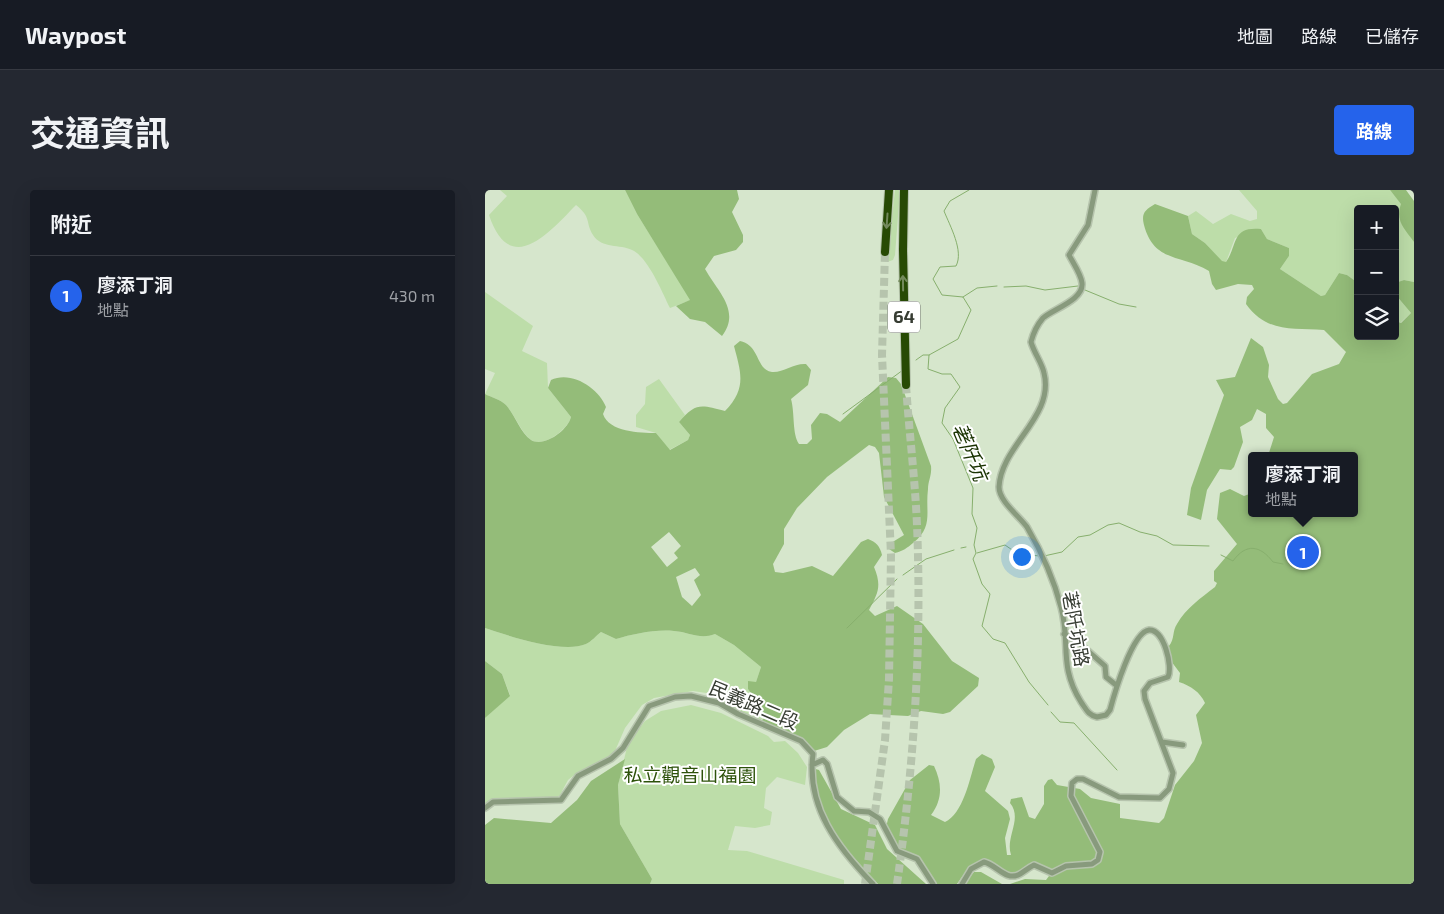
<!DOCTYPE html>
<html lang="zh-TW">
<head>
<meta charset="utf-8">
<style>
	body { margin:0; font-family:"Exo 2","Noto Sans TC",sans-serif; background:#242831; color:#f1f3f6 }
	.controls { position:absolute; right:15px; top:15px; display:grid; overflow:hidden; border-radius:5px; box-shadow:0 5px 20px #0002 }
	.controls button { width:45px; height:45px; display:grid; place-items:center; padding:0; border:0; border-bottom:1px solid #363941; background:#171b24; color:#f1f3f6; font:25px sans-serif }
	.you { position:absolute; left:536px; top:366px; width:18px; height:18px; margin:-12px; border:4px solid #fff; border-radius:50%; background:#1a73e8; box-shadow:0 0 0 8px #1a73e833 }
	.badge { display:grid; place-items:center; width:32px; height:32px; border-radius:50%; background:#2563eb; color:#fff; font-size:16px; font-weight:700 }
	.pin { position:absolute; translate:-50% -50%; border:2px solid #fff; box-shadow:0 1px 5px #0006 }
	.popup { position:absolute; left:763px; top:262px; width:110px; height:65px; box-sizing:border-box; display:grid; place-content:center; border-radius:5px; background:#171b24; filter:drop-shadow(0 1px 4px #0005); font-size:16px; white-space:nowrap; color:#9ea1a6 }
	.popup b { font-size:19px; color:#f1f3f6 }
	.popup::after { content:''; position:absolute; left:50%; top:100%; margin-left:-10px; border:10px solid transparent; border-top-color:#171b24 }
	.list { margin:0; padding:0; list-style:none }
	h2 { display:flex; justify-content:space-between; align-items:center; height:65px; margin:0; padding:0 20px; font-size:21px }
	h2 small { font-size:16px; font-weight:400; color:#9ea1a6 }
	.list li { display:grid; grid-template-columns:32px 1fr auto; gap:15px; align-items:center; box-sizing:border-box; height:80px; padding:0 20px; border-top:1px solid #363941 }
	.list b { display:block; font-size:19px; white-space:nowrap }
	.list p { margin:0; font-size:16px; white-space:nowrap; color:#9ea1a6 }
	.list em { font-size:16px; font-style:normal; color:#9ea1a6 }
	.icon { flex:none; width:28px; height:28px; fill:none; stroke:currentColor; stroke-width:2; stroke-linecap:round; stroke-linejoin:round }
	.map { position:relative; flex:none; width:929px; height:694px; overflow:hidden; border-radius:5px }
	header { display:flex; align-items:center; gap:30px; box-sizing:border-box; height:70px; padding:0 25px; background:#171b24; border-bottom:1px solid #363941 }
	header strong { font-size:24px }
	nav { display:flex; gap:28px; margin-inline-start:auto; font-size:18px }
	.intro { display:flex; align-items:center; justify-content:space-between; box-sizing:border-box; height:120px; padding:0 30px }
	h1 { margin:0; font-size:35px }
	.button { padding:12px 22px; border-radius:5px; background:#2563eb; color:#fff; font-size:18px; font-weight:700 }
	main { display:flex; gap:30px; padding:0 30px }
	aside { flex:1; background:#171b24; border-radius:5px; box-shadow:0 5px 20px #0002 }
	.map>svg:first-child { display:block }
</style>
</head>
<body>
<header>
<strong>Waypost</strong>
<nav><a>地圖</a><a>路線</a><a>已儲存</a></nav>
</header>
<div class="intro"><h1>交通資訊</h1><a class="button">路線</a></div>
<main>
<aside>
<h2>附近<small></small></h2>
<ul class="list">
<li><span class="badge">1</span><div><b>廖添丁洞</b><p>地點</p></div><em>430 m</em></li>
</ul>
</aside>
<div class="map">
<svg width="929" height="694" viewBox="0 0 929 694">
	<rect width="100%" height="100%" fill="#d6e6cc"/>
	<!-- green -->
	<path fill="#bddda9" d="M15 0H140L152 24 206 110 185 118C177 102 163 67 147 60 135 54 117 59 108 45 100 32 107 28 91 15 64 43 25 88 4 25L22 6Z
		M410 0H415L410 65 408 70 402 72Z
		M754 0H905L917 14C908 36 924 34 929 52 929 63 929 80 929 92L919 90 910 93V19H873V93L862 85 854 83 840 105 836 106 795 79 804 66V58L782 49 776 39 750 48 741 72H737L720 53 707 44 703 26 711 21 728 34 746 24 765 31 772 29V21Z
		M0 102 48 136 37 161 62 173 63 198 86 227C83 239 59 258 46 250 36 242 30 225 21 215 16 210 6 207 0 204L10 183 0 179Z
		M910 104 926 123 915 133 910 131Z
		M174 189 200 225 194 232 205 245 203 250 184 260 171 243 151 237V225L160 214 161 197Z
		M0 438C24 446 78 464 101 454 106 452 112 445 116 442L131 449C148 444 171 439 189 441 204 442 215 450 230 444L249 455 276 477 271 492 263 499 281 526 272 532 228 504 208 501 169 508 157 515 140 538 130 561 123 568 93 582 83 590 75 605 66 613 0 615V528L25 505 17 484 0 471Z
		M206 515 236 523 283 546 289 552 300 551 313 563 322 577 320 595 292 587 281 598 279 618 287 622 285 635 270 638 250 636 243 660 262 661 359 690V694H165L167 689 135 634 133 595 143 553 160 531 176 521Z"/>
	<!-- forest -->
	<path fill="#94bc79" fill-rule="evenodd" d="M140 0H252L254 9 247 22 258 45V52L251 60 229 66 220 79C233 102 256 121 237 146L220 132 205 129 191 116 205 110 152 24Z
		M905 0H921L929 11V52C919 38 910 31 916 14Z
		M670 14 703 26 707 44 720 53 737 71 741 72C753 55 746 36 776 39L782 49 804 58V66L795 79 836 106 840 105 854 83 862 85 873 93V146H910V131L916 133 926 123 910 104V93L919 90 929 92V694H525L540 689 561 690 567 682 545 676C541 678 536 683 532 685 507 694 501 649 472 694H450L432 670 415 664 400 642 403 629 425 590 444 575 449 576C457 593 458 609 446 625L460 632C479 623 485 587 491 569L497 564 507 569 510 577 500 601 523 621 525 629 520 648 522 665H526C520 647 538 629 525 613L526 609 537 607 544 627 550 629 559 614V596L563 590 567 589 572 595 595 599 606 608 635 614V628L674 633 679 628 690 595 709 571 717 553 711 525 720 513C715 502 706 496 694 492L695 483 686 471 684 456C690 449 687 441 692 434 701 418 716 408 730 397L732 393 729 391V381L752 354 732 329 735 303 745 299 759 306 767 303V323H869V266H783L789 247 781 238V224L772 219 767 230 755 237 758 252 749 277 746 280 735 279 722 300 716 330 702 325 706 298 739 205 731 190 750 187 766 148 778 157 784 175 783 187 793 209 798 214 802 213 827 184 854 174 861 162 839 140C807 138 782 143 761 114L762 107 769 99 767 95 753 94 731 100 727 94 724 81C696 64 669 73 659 35 656 23 660 20 670 14Z
		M255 151C275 155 271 180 287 182 298 183 309 173 321 174L326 180 323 195 306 209C310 224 307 244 314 254H322L327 249 326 235 335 223 342 224 355 232 403 187 411 188 416 194 446 276C447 285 443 291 443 299 440 323 449 336 428 353 422 358 418 361 410 363L404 359 406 353 419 345 399 307 394 263 390 257 384 255 342 287 312 318 299 339V354L288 374 290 382 298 383 327 376 348 386 376 352 383 349C391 352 395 356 397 365L389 377C397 396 393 403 384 420L390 426 412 416 438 434 467 471 494 488 493 496 465 522 458 524 436 521 423 526 385 524 359 540 342 557 329 561 276 531 281 526 263 499V491L271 492 276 477 249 455 230 444C215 450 204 442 189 441 171 439 148 444 131 449L116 442C112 445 106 452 101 454 78 464 24 446 0 438V204C6 207 16 210 21 215 30 225 35 242 46 250 59 258 83 240 86 227L63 198 66 190C86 180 114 198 121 217L118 224C124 242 155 243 171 243L185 260 203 250 205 245 194 232C211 212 216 215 240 221 262 198 256 183 249 156ZM184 342 196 356 189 363 193 368 182 377 166 357ZM210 378 215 385 209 390 216 405 207 416 197 407 191 387Z
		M0 471 17 484 25 506 0 528Z
		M140 569 133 595 135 634 167 689 165 694H0V635L9 628 66 633 92 610 106 591Z
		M327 578 334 580 356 619 390 635 402 659 441 694H393L350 647 342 633 326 585Z
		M489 682H496L517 694H479Z"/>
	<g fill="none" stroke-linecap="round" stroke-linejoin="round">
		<!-- stream -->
		<path stroke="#87af6d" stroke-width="1" d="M484 0 465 11 459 21C465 36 479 61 471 76L455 77 448 89 457 105 478 107 486 120 473 149 444 165 443 179 457 184H466L475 197 460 218 457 233 468 249 488 298 487 324 492 338 489 355 491 363 488 369 497 394 505 404 497 436 508 449 520 453 544 492 563 515
			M519 97 541 96 560 100 593 96
			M600 100 634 114 651 117
			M478 107 492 98 512 96
			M431 170 438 165H444
			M358 224 418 180
			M476 358 481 357
			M492 363 520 355 533 364 555 366
			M736 365 748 371C761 353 775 355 788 372L798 374
			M559 366 577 362 593 347 605 345 623 335 634 333 655 342 672 346 688 355 724 356
			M418 385 441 369 469 360
			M362 438 412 389
			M566 522 575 532 589 533 632 580"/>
		<!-- highway-tunnel -->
		<path stroke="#b6c4ad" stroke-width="8" stroke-dasharray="8 4" stroke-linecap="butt" d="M380 694 400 550 404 489 406 365 397 165 400 62
			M412 694C429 575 437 455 432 335 430 288 424 241 421 195"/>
		<!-- minor casing -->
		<g stroke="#b6c4ad" stroke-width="8">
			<path id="minor" d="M579 444 594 453 620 476 621 487 631 495
				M677 552 698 555
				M327 575 338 570 342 574 352 607 369 621 384 622 395 629 412 661 432 669 448 694
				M0 618 8 612 76 610 93 586 126 569 138 558 164 516 190 507 206 506 234 513 253 524 316 551 328 564C321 617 353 658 388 694
				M477 694 486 679 499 672C512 675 521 692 535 684 540 681 543 678 549 675L567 683 581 676 607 674 613 670 615 662 586 606 587 593 592 589H598L634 607 675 608 684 599 688 583 660 509 659 501 665 493 683 487C688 477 679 439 664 440 647 442 629 505 625 520L621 525 612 527C603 525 601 519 596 512 573 475 586 453 576 417 569 390 556 361 542 337 534 326 514 311 514 297 516 255 570 227 559 183 557 173 549 163 546 152 548 144 552 135 558 128 568 119 599 110 597 93 596 84 588 73 584 65L603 35 610 0"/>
		</g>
		<!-- highway casing -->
		<g stroke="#b6c4ad" stroke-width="10">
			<path id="highway" d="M419 0 418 60 421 195
				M400 62 404 0"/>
		</g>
		<!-- minor -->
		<use href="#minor" stroke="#889a7d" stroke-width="5"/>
		<!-- highway -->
		<use href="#highway" stroke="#274a04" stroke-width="8"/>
	</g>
	<!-- one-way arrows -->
	<defs><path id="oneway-shaft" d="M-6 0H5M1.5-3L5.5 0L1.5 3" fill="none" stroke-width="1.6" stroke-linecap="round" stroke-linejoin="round" transform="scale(1.25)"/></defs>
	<g stroke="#73895c">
		<use href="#oneway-shaft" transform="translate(402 31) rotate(94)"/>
		<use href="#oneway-shaft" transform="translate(418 93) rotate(-91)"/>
	</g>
	<g text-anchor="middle" stroke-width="4" stroke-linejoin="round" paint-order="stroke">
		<!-- shield labels -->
		<rect fill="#fff" stroke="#737770" stroke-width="1" x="403" y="111.5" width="32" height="31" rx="4"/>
		<g font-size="18" font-weight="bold" fill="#373d33">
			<text x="419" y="133">64</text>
		</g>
		<!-- street labels -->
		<g font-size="19" fill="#373d33" stroke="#fff">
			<text transform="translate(591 439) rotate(80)" y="7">荖阡坑路</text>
			<text transform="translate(269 515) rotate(23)" y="7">民義路二段</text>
		</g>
		<!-- park labels -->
		<g font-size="19" fill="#2d520a" stroke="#fff">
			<text x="205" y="592">私立觀音山福園</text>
		</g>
		<!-- water labels -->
		<g font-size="20" font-style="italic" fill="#1b3403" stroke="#fff">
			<text transform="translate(485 262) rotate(67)" y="7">荖阡坑</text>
		</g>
	</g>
</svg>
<div class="controls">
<button>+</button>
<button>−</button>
<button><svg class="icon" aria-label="layers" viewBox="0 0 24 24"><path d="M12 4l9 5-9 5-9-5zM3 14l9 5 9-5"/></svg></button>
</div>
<div class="you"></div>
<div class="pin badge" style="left:818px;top:362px">1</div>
<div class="popup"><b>廖添丁洞</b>地點</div>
</div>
</main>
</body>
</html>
